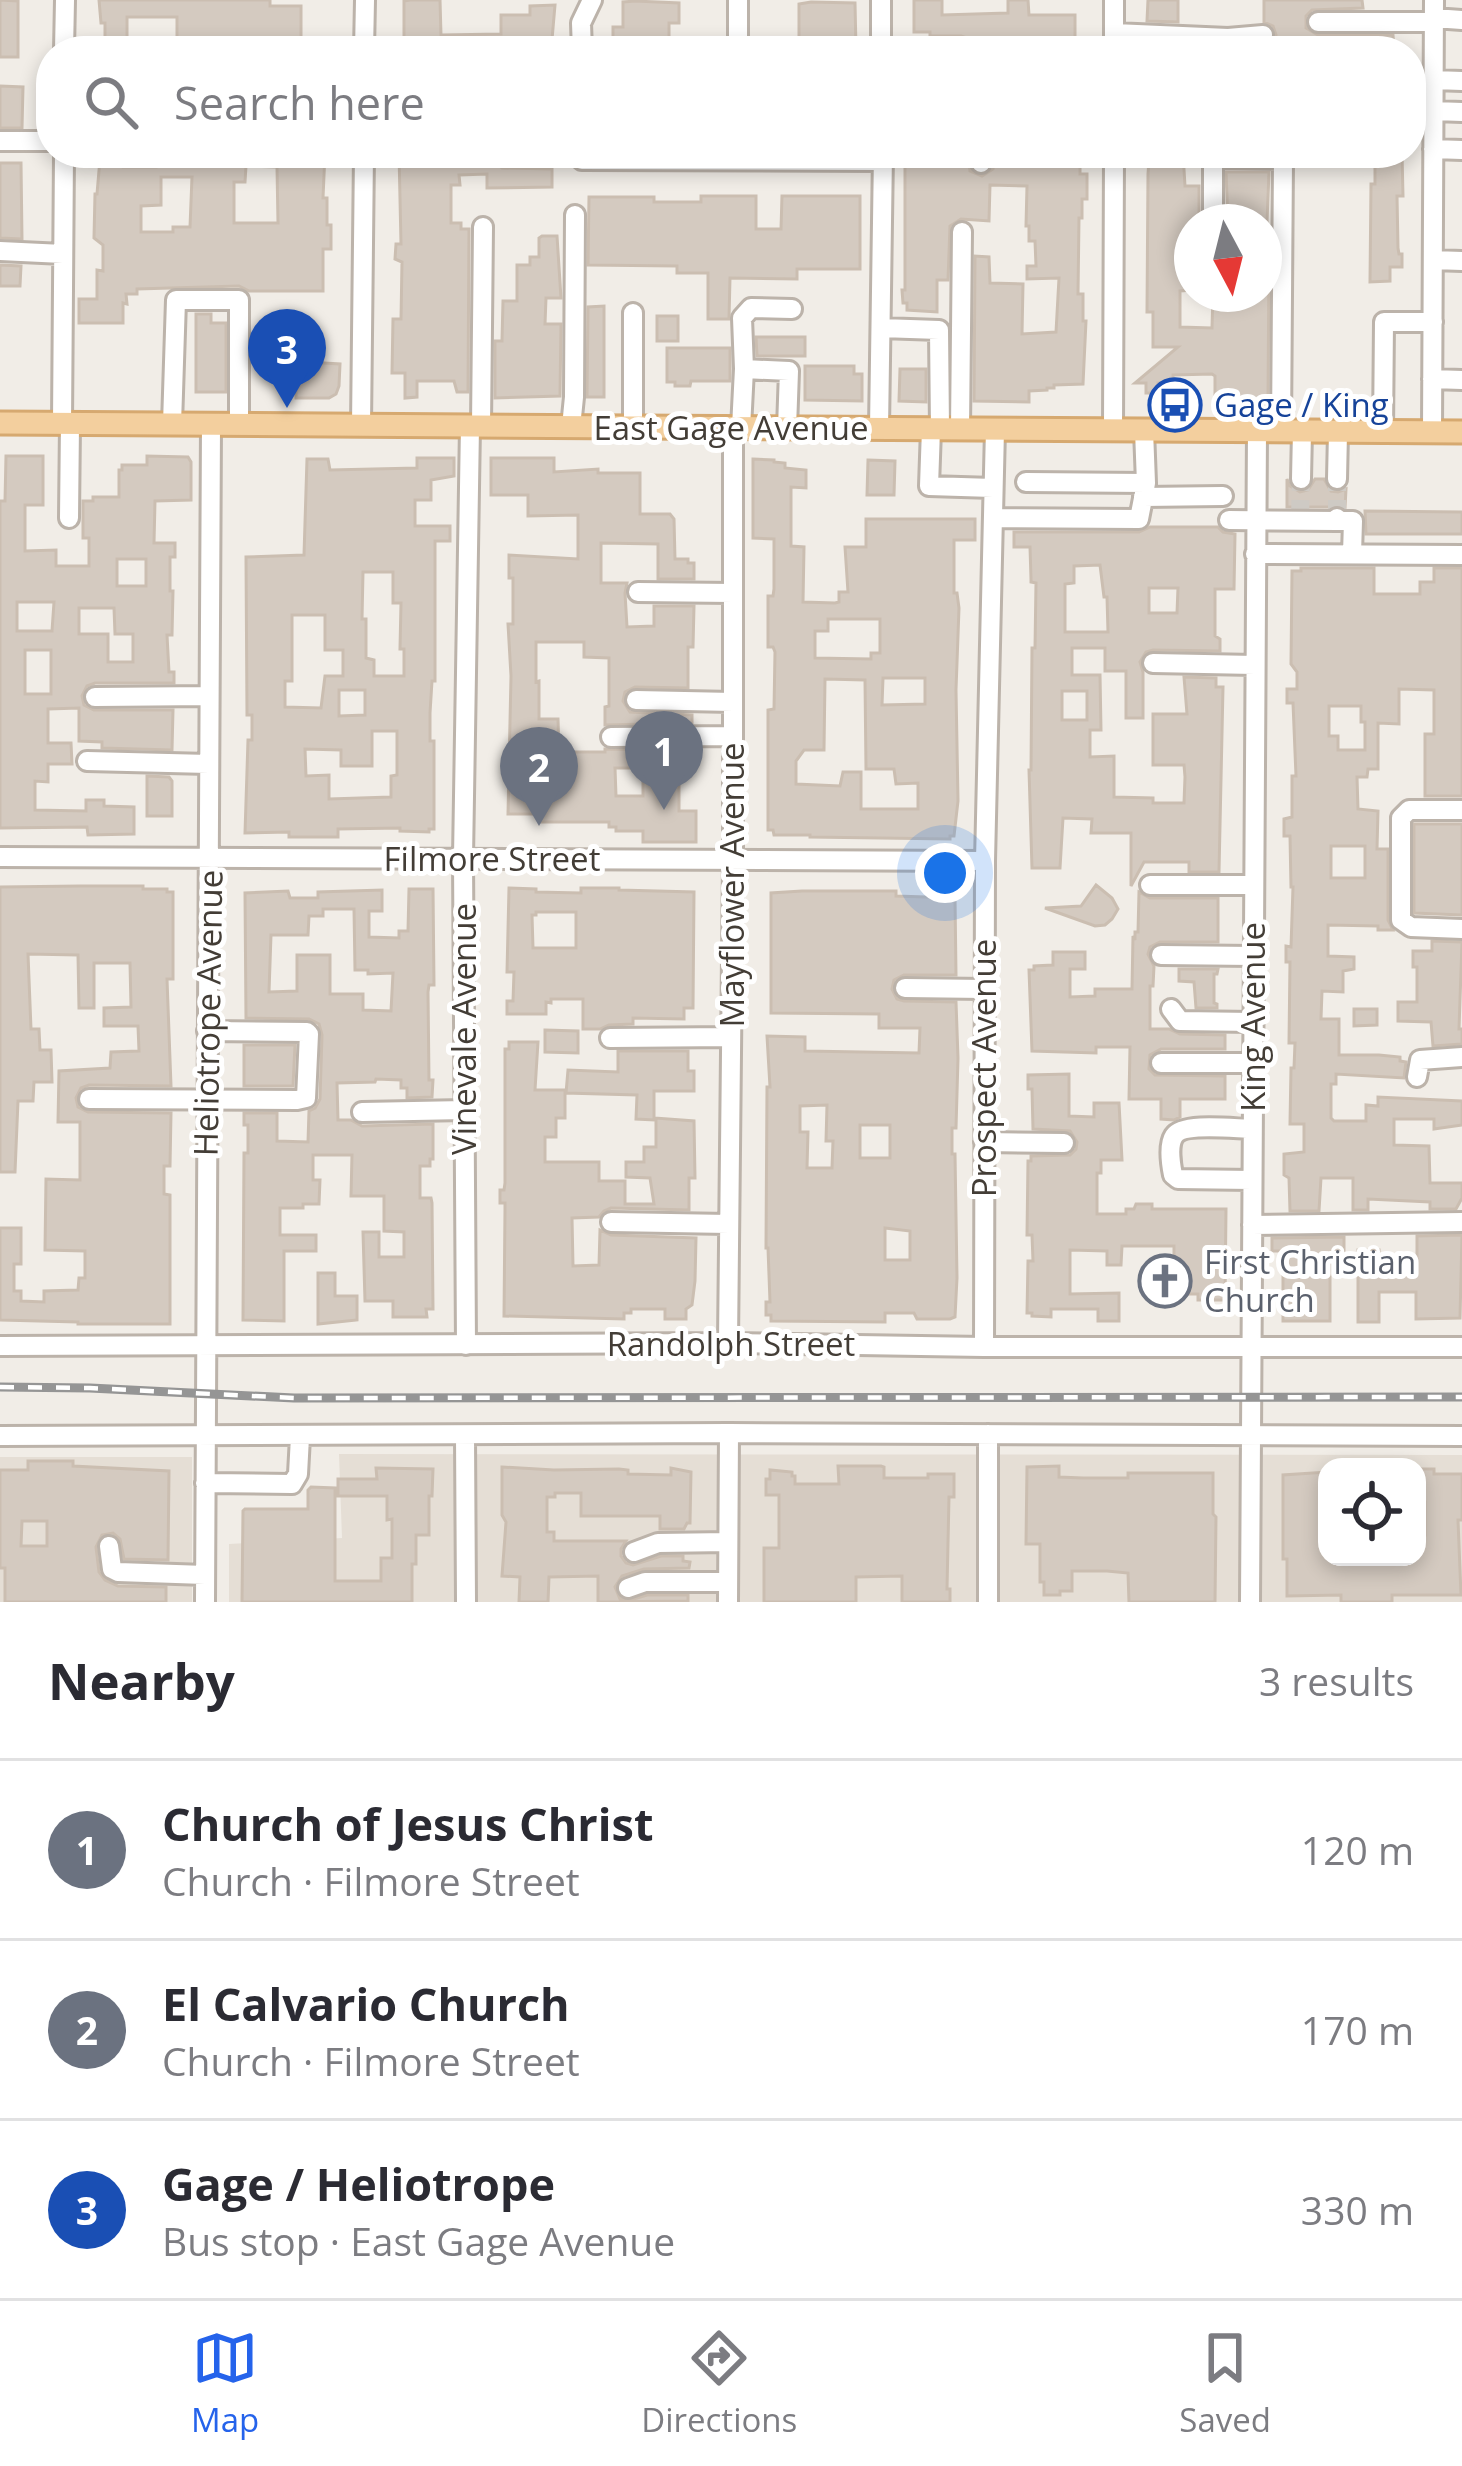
<!DOCTYPE html>
<html lang="en">
<head>
<meta charset="utf-8">
<style>
	body { margin:0; font-family:"Open Sans",sans-serif; background:#f7f7f7; color:#2b2b33 }
	.controls { position:absolute; right:36px; bottom:36px; display:grid; overflow:hidden; border-radius:24px; box-shadow:0 6px 18px #0003 }
	.controls button { width:108px; height:108px; display:grid; place-items:center; padding:0; border:0; border-bottom:3px solid #e1e1e2; background:#fff; color:#2b2b33; font:60px sans-serif }
	.compass { position:absolute; left:1174px; top:204px; width:108px; height:108px; border-radius:50%; background:#fff; box-shadow:0 6px 18px #0003; rotate:173deg }
	.you { position:absolute; left:945px; top:873px; width:42px; height:42px; margin:-30px; border:9px solid #fff; border-radius:50%; background:#1a73e8; box-shadow:0 0 0 18px #1a73e833 }
	.badge { display:grid; place-items:center; width:78px; height:78px; border-radius:50%; background:#2563eb; color:#fff; font-size:39px; font-weight:700 }
	.pin { position:absolute; translate:-50% -99px; filter:drop-shadow(0 3px 6px #0008) }
	.pin::after { content:''; position:absolute; top:63px; width:42px; height:36px; background:inherit; clip-path:polygon(0 0,100% 0,50% 100%) }
	.list { margin:0; padding:0; list-style:none }
	h2 { display:flex; justify-content:space-between; align-items:center; height:156px; margin:0; padding:0 48px; font-size:51px }
	h2 small { font-size:39px; font-weight:400; color:#7c7c81 }
	.list li { display:grid; grid-template-columns:78px 1fr auto; gap:36px; align-items:center; box-sizing:border-box; height:180px; padding:0 48px; border-top:3px solid #e1e1e2 }
	.list b { display:block; font-size:45px; white-space:nowrap }
	.list p { margin:0; font-size:39px; white-space:nowrap; color:#7c7c81 }
	.list em { font-size:39px; font-style:normal; color:#7c7c81 }
	.icon { flex:none; width:66px; height:66px; fill:none; stroke:currentColor; stroke-width:2; stroke-linecap:round; stroke-linejoin:round }
	.map { position:relative; flex:none; width:1462px; height:1602px; overflow:hidden }
	.search { position:absolute; background:#fff; box-shadow:0 6px 18px #0003; left:36px; right:36px; top:36px; height:132px; display:flex; align-items:center; gap:30px; box-sizing:border-box; padding:0 42px; border-radius:48px; color:#7c7c81; font-size:45px }
	.sheet { height:696px; background:#fff }
	nav { display:flex; justify-content:space-around; align-items:center; box-sizing:border-box; height:168px; border-top:3px solid #e1e1e2; background:#fff; font-size:33px; color:#7c7c81 }
	nav a { display:grid; justify-items:center; gap:6px }
	nav .on { color:#2563eb }
	.map>svg:first-child { display:block }
</style>
</head>
<body>
<div class="map">
<svg width="1462" height="1602" viewBox="0 0 1462 1602">
	<rect width="100%" height="100%" fill="#f1ede7"/>
	<!-- residential -->
	<path fill="#e5ded5" fill-rule="evenodd" d="M339 1454 1462 1455V1602H229V1544L342 1538ZM1327 1467H1417V1557H1327Z
		M0 1457H192V1602H0Z"/>
	<!-- building -->
	<path fill="#d4cac0" stroke="#cbbeb1" stroke-width="3" fill-rule="evenodd" d="M0 0 18 1V57H0Z
		M99 0H270V6H301V44H255V50L241 51H177V17H127V51H105V23H101Z
		M410 0H440L441 35 501 34V15H530V6L555 5 551 51H514V48L404 51V1Z
		M914 0H942V15L1008 13V0H1028L1029 15H1075V41H1014V51H972L970 39 961 36H930V32H914Z
		M1148 0H1178V22L1147 21Z
		M1264 0H1362L1363 8 1312 10 1306 16V28L1318 35H1393L1394 51H1264L1275 42 1276 35 1273 26 1264 22Z
		M635 1 679 3V23H669V47H613V27H623V2Z
		M811 2 855 3 856 49 799 48V4Z
		M0 86 23 87 22 128H0Z
		M190 153H325L323 198H327V225H331V249H323V291H249L239 286 137 289V294H126L127 304 123 303V323H79V299H97V270L103 271V245L94 238 95 194H97L100 159H121L123 167H156V157H190ZM246 166 277 167 278 223H234V182H245ZM161 177H192L190 227H173V232H141V206L161 205Z
		M399 153H428V158H461V153H494L495 162 502 168 552 169V187L487 188V174L459 175 460 185H451V223H461V229H469L468 392H457L454 381H417V397L405 398V373H392L393 319H401L402 262 395 259 396 244H401Z
		M905 153H968L970 171 982 176 993 169 994 153H1080V174H1087V199H1082V218H1079L1078 294H1083V321H1086L1083 384 1054 385V388H1047V390L1029 391V402L974 401 975 256 989 257 990 283 1023 284 1022 334 1056 332 1059 278 1027 279V266H1036L1035 241H1029V226H1026L1027 186 990 185 989 221 961 219 950 226 948 280H937V312L907 310V303H903L902 290H905Z
		M1155 153H1183L1185 186H1199V222H1192V290L1180 291V327L1212 328 1213 294H1264V259H1269L1268 399H1215V376L1212 374 1173 375V383H1158V393H1146V383H1135L1178 347H1153V312H1147L1148 174 1149 160H1155Z
		M1375 153H1402L1403 196H1397L1398 248 1399 254H1402V267H1390V281L1370 282 1371 184H1375Z
		M0 163H21L22 239 0 238Z
		M1226 172H1269L1267 222H1228Z
		M701 196H756V229H781L782 196H860V269H797V279L730 278 729 319H708V273H677V266L588 265 589 197H654V202H701Z
		M542 236H557L561 298H546L545 324H561L560 396 495 398V341H502L503 301H517V265H530V257H539V238Z
		M0 265 21 266 20 286H0Z
		M604 306V397H587L588 307Z
		M196 314H211V323H226V392H196Z
		M657 316H678V341H657Z
		M276 318H296V351H308L307 362 340 364 339 386 336 394 329 398H296V379H271L272 375H262V356H277Z
		M756 337H805V356H757Z
		M667 348H730V381H691L690 386H675V382H667Z
		M805 366H854V374H862V401L805 400Z
		M900 369H926V402L899 401Z
		M6 456H43V505H25V551L56 550V566H89V538H83V501H93V497H119V470H122V465H147V456L188 457 191 462V500L155 501 154 543H175V557H170V591H173L172 635H167L169 672H174V683H95L87 686 82 696 84 705 94 710H173L172 750 102 748V742L79 741V708L48 709V743H71L72 764H48V782L35 781V810L86 811V800H104V806L134 807V834L88 835 87 827 0 828V501H5ZM117 559H146V586H117ZM17 602H54L52 631H17ZM79 608H114L115 634H133V662H108V634H79ZM25 650H51V694H25Z
		M417 458H454V476L431 480V500H415V526H450V541H435V681H432L430 713V741H434V829H429V832L400 831V828L338 829V837H289V832L245 833 248 740H252V715H247L246 557 304 555 307 459H328L330 470 417 468ZM363 572H393V603H401L400 649H404V676H374V660L366 658V619H362ZM292 615H325V650H343V676H325L321 708 285 707V681H292ZM339 690H365V715L339 716ZM372 731H397V775L391 776V797L329 799V775L306 776 305 749 341 750V766H372Z
		M491 458H554V472L598 469V473H640V514H670L674 519 675 559H688V563H694V579H658V544L601 543V583H627L625 593 627 627 654 626V606H694L693 647H688V688L635 687 625 692 623 701 630 712 692 715V723L605 725V707L609 706V658L584 657V642H536V682L539 681V719H558L559 752H605V749L692 750V766H679V811H696V842H643V831H616V827H609V822H540V814H508L511 676 508 624H513V578H509V555L578 559V515L528 516V495H491ZM615 768H643V796H616Z
		M753 459 774 460V462L785 463V468L806 470V488L791 487V546L804 547 803 602 835 603 839 602V592H848L845 547H866V519H975V540H954V593H957L959 608 956 690 958 801 954 836H950V839L810 837V835H774L773 830H768V710L774 709 775 652 773 647H768V596H773L774 589V539L753 538ZM828 619H880V653H871V659L815 658V631H828ZM883 678H925V704L882 705ZM825 679 865 680 866 769H894L896 784 918 783V809H861V772H843L840 786 796 784V761L804 750H824Z
		M868 460 895 461 894 495H867Z
		M1287 479 1290 486 1300 492 1308 490 1315 479H1324L1331 491 1338 492 1346 489 1345 508 1338 505 1329 507H1287Z
		M1365 511 1462 512V534H1366Z
		M1150 527H1218L1223 532 1235 534 1234 589H1215V636L1220 639V651L1153 650 1146 652 1140 662 1143 672V718H1126V671H1105V648H1072V675H1100L1101 730H1090V757L1114 756V797L1153 798V803H1184L1185 777 1184 765H1153V714H1187L1184 677 1216 678V687H1223L1219 872H1189V862H1144L1131 886V833H1091L1092 819 1063 818 1060 868H1032L1029 770H1031L1032 648H1035L1036 583 1031 582V579L1030 547H1014V532H1139ZM1100 565 1104 597H1107L1108 632H1065V584L1074 583V566ZM1149 588H1178L1177 613H1149ZM1062 691H1087V720H1062Z
		M1301 568H1374V594H1420V582H1434V568H1462V796H1425V734H1434V690L1399 689V724L1378 723V769H1368L1367 777H1357L1358 809 1378 811 1377 849H1388V920L1393 930H1378V926L1328 925V956L1354 957V969L1343 971V992L1322 991 1321 1019H1339V1055H1379L1400 1057V1061L1406 1062 1404 1078 1336 1074V1084H1331V1118L1334 1121H1366V1105L1378 1106V1097L1462 1101V1125L1434 1129V1119H1394V1145L1429 1146 1430 1183H1462V1198L1456 1209H1430V1202L1368 1199V1210H1353V1178H1321L1319 1211H1290L1289 1178 1284 1175V1154L1304 1152V1124H1290L1291 1068H1294L1295 1043H1289L1290 962H1286V946L1291 947 1293 887H1291L1290 836H1284V819L1292 817V776H1296L1293 703H1287V689H1297V672L1291 664 1292 571H1301ZM1329 706H1361V722H1365V750H1338V736H1329ZM1331 846H1365V878H1331Z
		M147 776 169 777 172 781V816H147Z
		M1414 824H1462V915L1414 913Z
		M1096 885 1112 898 1118 909 1112 919 1105 925 1095 926 1045 908 1081 906Z
		M80 886H143V889H167V892H173V979H167L171 1086 89 1085 81 1088 76 1098 78 1107 88 1112 171 1113 170 1166H164V1194L170 1195V1324H78V1322L0 1320V1228H21V1264H14V1291H21V1301L44 1302V1291L78 1290 79 1278H85V1251L45 1250 46 1179 80 1180V1122H58L59 1071 110 1068 111 1052 139 1051 138 1026H104V1008L131 1007 130 963H94V1008H79L78 955 28 954 31 1029H39L40 1050H51L52 1082H34L33 1101H18L15 1172H0V887Z
		M509 888 536 889V892L581 893V888H619V890L694 892 693 1008H684V1019L633 1018V1024L609 1025 600 1029H583V999H551V1003L546 1002V1014H507V1001H513L514 972H507ZM536 912H576V948H533L532 915H536Z
		M409 889H433L434 985H429L428 992 429 1080H433L432 1097 407 1098V1088H401V1080L376 1079 375 1082 337 1083 338 1120H351L362 1126 433 1124V1159H430V1166H420V1198H431L432 1203 433 1309H426L427 1317H393V1301H365L363 1232H379V1257H404V1232L384 1231V1196H351L352 1155H313V1180H320L319 1204H303V1208H280V1235H316V1251H284V1321L243 1320 244 1153H248V1125H244V1113H277V1141L308 1142 309 1111 315 1108 320 1099 322 1035 319 1024 309 1019 246 1018 245 893 288 891 290 898H318V892L382 890V911H369V937L399 938V931H408ZM323 909H354L355 970H368V974L393 973 391 1011 363 1010V994H330V955H297V991L269 992 271 935H308L309 916H323Z
		M802 891H896V896L955 898 956 975H904L894 980 892 989 897 999 904 1001 956 1002 958 1058 956 1128H952V1154H955L957 1278 955 1317 950 1319H917L914 1313H885V1322L771 1321V1315H766V1302H770L768 1248H766L767 1087H770L767 1036 805 1037V1051L919 1053 920 1028H879V1014L771 1013V893ZM827 1105 826 1141H833L832 1168H807L808 1132H800V1106ZM860 1125H890V1158H860ZM885 1228 910 1231V1260H885Z
		M1139 892 1150 898H1218V942H1160L1150 947 1148 954 1154 966 1153 986H1150V1029H1169L1180 1034 1225 1035V1049H1161L1150 1055 1149 1069 1155 1075 1225 1076V1099H1180V1117L1174 1120 1161 1119V1099H1129L1130 1047H1096V1053L1032 1051 1029 970H1034V966L1053 965V952H1085V969H1070V997L1095 996V989H1132L1133 936 1135 940V932H1138Z
		M1432 941 1462 942 1459 1029H1462V1044L1433 1046 1431 1022 1398 1021V1002H1417V967H1413V951H1432Z
		M1179 969H1218L1217 974H1214V1003L1217 1004V1008H1196L1194 982 1179 981Z
		M1354 1009H1377V1025L1354 1026Z
		M545 1030 578 1031V1053L545 1052Z
		M509 1042H538L535 1090H565V1118H556V1137H545V1162H599V1181H625V1204H654L650 1178 626 1177V1162H644V1147H656V1118L694 1121 695 1178H689V1210L611 1208 604 1211 599 1217 572 1218 573 1266 599 1265 600 1230 611 1235 696 1238 695 1281 692 1305 686 1309V1319H665V1309H631V1313H624V1319L504 1316 505 1210V1203H500V1190H504L505 1183V1049H509Z
		M244 1045H295L293 1086H244Z
		M618 1051H688V1071H694V1091H654V1120L636 1119 637 1095 566 1093 568 1070 618 1072Z
		M1069 1074V1116L1094 1117V1103H1119L1122 1160H1101V1173H1097V1214H1126V1209H1134L1136 1204H1152V1209H1226L1225 1300H1198V1294H1182V1278H1178V1264L1174 1263V1246H1122L1121 1265H1107V1251L1070 1250V1294L1119 1293V1321H1098V1309H1051V1317L1032 1316V1313H1027L1028 1261H1033L1032 1235H1027L1028 1161H1031V1156L1070 1155 1076 1149 1077 1142 1070 1131 1033 1129 1032 1089H1028V1075Z
		M1462 1235 1460 1318 1416 1319V1292H1379V1322H1358V1250H1379V1273L1417 1274V1236Z
		M1344 1237V1257H1330V1321H1283V1251H1272V1238Z
		M318 1273H335V1296H357V1320L318 1324Z
		M28 1461H73V1466L169 1471 168 1560 124 1559 120 1539 113 1533 102 1535 96 1547 99 1572 105 1580 118 1586 166 1587V1602H5V1568H0V1470H28ZM22 1521H47V1546H21Z
		M838 1466H881L884 1467V1478H928V1474H954V1497H949L947 1589H950V1602H902V1576L856 1577V1602H764V1548H779V1495H766V1479H770V1470L792 1472V1476H795V1484H839Z
		M1059 1466V1477L1083 1478H1128V1473H1213V1514L1216 1517 1215 1602H1129L1128 1573 1107 1571H1072V1591H1060V1595H1044V1582H1040V1544H1026L1027 1467Z
		M502 1467 554 1470 619 1469 628 1470V1474L671 1475V1468L691 1472 690 1523H687L684 1529H660V1516H581V1493H555V1497H547V1532H554V1541H626L621 1549V1556L626 1563 633 1565 661 1556H683V1561L690 1562 689 1568 644 1569 622 1576 615 1587 620 1599 627 1601 647 1595H688V1601L598 1602V1576L549 1577 548 1602H519L520 1577 502 1576 506 1522 502 1515Z
		M376 1468 433 1469 432 1496H429V1535H416V1564H412V1602H242L243 1511 245 1509H308V1490L311 1487 335 1488V1581H381V1558H392V1519L387 1520V1496H338V1479H377Z
		M1417 1469H1434V1474H1462V1520H1458L1461 1595H1392V1602H1341V1595L1287 1596V1559H1283V1475L1327 1472V1497H1324V1540H1327V1557H1417V1535H1425V1502H1417Z"/>
	<g fill="none" stroke-linecap="round" stroke-linejoin="round">
		<!-- minor-tunnel -->
		<path stroke="#cecac4" stroke-width="18" stroke-dasharray="18 9" stroke-linecap="butt" d="M1300 518 1301 479
			M1337 518V479"/>
		<!-- minor casing -->
		<g stroke="#bcb3aa" stroke-width="24">
			<path id="minor" d="M881 0V51
				M1434 18 1462 20
				M1318 22H1434
				M1114 33 1228 38 1263 35
				M685 48H738V0
				M64 51 65 0
				M364 51 365 0
				M582 51 581 23 592 0
				M881 51 956 48
				M1114 51V0
				M1434 80 1462 81
				M1434 111 1462 112
				M0 141H51
				M1433 149 1462 150
				M582 153V160L884 161
				M507 156 582 154
				M981 163V153
				M1213 222V158L1283 159 1281 431
				M0 251 63 254
				M1433 260 1462 261
				M881 328 939 330 940 429
				M744 369 742 318 751 308 792 309
				M1432 379 1462 380
				M62 424 64 153
				M172 424 176 300H239V425
				M361 426 364 153
				M481 426 483 227
				M571 427 574 397 575 215
				M633 427V313
				M741 428 744 369 789 371 787 428
				M879 429 883 153
				M931 429 929 486 993 488
				M960 429 962 232
				M1113 430 1114 153
				M1383 432 1384 322H1433
				M1432 432 1434 0
				M1301 479 1302 431
				M1337 479 1338 432
				M1026 482 1146 483
				M1143 497 1223 496
				M69 518 70 424
				M993 518 1139 519 1146 483 1144 430
				M1229 520 1337 521V518
				M1337 521H1353L1352 554
				M1255 554 1462 555
				M638 592 733 593
				M1153 663 1255 665
				M95 697 209 696
				M636 700 733 702
				M611 737 733 736
				M87 761 209 764
				M1462 810H1409L1401 818V920L1411 927 1462 929
				M0 857 985 861
				M1150 885H1254
				M1161 955 1253 956
				M905 988 985 989
				M1171 1009 1180 1021 1253 1022
				M610 1038 731 1037
				M1161 1063H1253
				M1417 1077 1420 1060 1462 1057
				M89 1099 297 1100 306 1098 309 1034 307 1032 207 1031
				M362 1112 465 1110
				M984 1142 1064 1143
				M1252 1180 1178 1179 1173 1175C1171 1165 1168 1145 1174 1136 1183 1122 1236 1129 1252 1129
				M611 1222 729 1224
				M1252 1225 1462 1222
				M728 1343 733 860V428
				M466 1345 463 858 470 426
				M0 1346 728 1343 984 1347H1462
				M984 1347 985 861 995 429
				M0 1436 729 1433 1462 1436
				M465 1436 466 1602
				M205 1483 292 1484 298 1474 300 1437
				M109 1546 112 1569 118 1572 205 1575
				M634 1552 658 1543 728 1542
				M628 1588 645 1582H728
				M205 1602 211 425
				M728 1602 729 1433
				M988 1602V1434
				M1250 1602 1257 431"/>
		</g>
		<!-- major casing -->
		<g stroke="#d6a970" stroke-width="27">
			<path id="major" d="M0 423 1462 432"/>
		</g>
		<!-- minor -->
		<use href="#minor" stroke="#fff" stroke-width="18"/>
		<!-- major -->
		<use href="#major" stroke="#f3cf9e" stroke-width="21"/>
		<!-- rail casing -->
		<g stroke="#959595" stroke-width="9">
			<path id="rail" d="M0 1387 90 1388 294 1398 1462 1397"/>
		</g>
		<!-- rail -->
		<use href="#rail" stroke="#fff" stroke-width="4.5" stroke-dasharray="14" stroke-linecap="butt"/>
	</g>
	<!-- icons -->
	<defs>
		<g id="bus-ring" transform="scale(2.7)"><circle r="9.5" fill="#fff" stroke="#1a4fb4" stroke-width="1.5"/><path d="M-5-6H5V4H4V6H2V4H-2V6H-4V4H-5ZM-3.5-4V0h7V-4ZM-3.5 1.2v1.5H-2V1.2ZM2 1.2v1.5H3.5V1.2Z" fill="#1a4fb4"/></g>
		<g id="church-ring" transform="scale(2.7)"><circle r="9.5" fill="#fff" stroke="#6b7280" stroke-width="1.5"/><path d="M-1.2-6h2.4v3.5h3.3v2.4h-3.3V6h-2.4V-.1h-3.3v-2.4h3.3Z" fill="#6b7280"/></g>
	</defs>
	<g fill-rule="evenodd">
		<use href="#bus-ring" x="1175" y="405"/>
		<use href="#church-ring" x="1165" y="1281"/>
	</g>
	<g text-anchor="middle" stroke-width="10" stroke-linejoin="round" paint-order="stroke">
		<!-- transit labels -->
		<g font-size="33" fill="#164399" stroke="#fff" text-anchor="start">
			<text x="1214" y="417">Gage / King</text>
		</g>
		<!-- street labels -->
		<g font-size="33" fill="#433d36" stroke="#fff">
			<text x="731" y="440">East Gage Avenue</text>
			<text x="492" y="871">Filmore Street</text>
			<text transform="translate(732 885) rotate(-90)" y="12">Mayflower Avenue</text>
			<text transform="translate(208 1013) rotate(-89)" y="12">Heliotrope Avenue</text>
			<text transform="translate(1253 1017) rotate(-90)" y="12">King Avenue</text>
			<text transform="translate(464 1029) rotate(-90)" y="12">Vinevale Avenue</text>
			<text transform="translate(984 1068) rotate(-90)" y="12">Prospect Avenue</text>
			<text x="731" y="1356">Randolph Street</text>
		</g>
		<!-- worship labels -->
		<g font-size="33" fill="#5b616d" stroke="#fff" text-anchor="start">
			<text x="1204" y="1274">First Christian<tspan x="1204" dy="38">Church</tspan></text>
		</g>
	</g>
</svg>
<div class="controls">
<button><svg class="icon" aria-label="locate" viewBox="0 0 24 24"><circle cx="12" cy="12" r="6"/><path d="M12 2v4M12 18v4M2 12h4M18 12h4"/></svg></button>
</div>
<svg class="compass" viewBox="-18 -18 36 36"><path d="M0-13l5 13h-10z" fill="#e53935"/><path d="M0 13l5-13h-10z" fill="#7c7c81"/></svg>
<div class="you"></div>
<div class="pin badge" style="left:664px;top:810px;background:#6b7280">1</div>
<div class="pin badge" style="left:539px;top:826px;background:#6b7280">2</div>
<div class="pin badge" style="left:287px;top:408px;background:#1a4fb4">3</div>
<div class="search"><svg class="icon" aria-label="search" viewBox="0 0 24 24"><circle cx="10" cy="10" r="6"/><path d="M15 15l6 6"/></svg>Search here</div>
</div>
<section class="sheet">
<h2>Nearby<small>3 results</small></h2>
<ul class="list">
<li><span class="badge" style="background:#6b7280">1</span><div><b>Church of Jesus Christ</b><p>Church · Filmore Street</p></div><em>120 m</em></li>
<li><span class="badge" style="background:#6b7280">2</span><div><b>El Calvario Church</b><p>Church · Filmore Street</p></div><em>170 m</em></li>
<li><span class="badge" style="background:#1a4fb4">3</span><div><b>Gage / Heliotrope</b><p>Bus stop · East Gage Avenue</p></div><em>330 m</em></li>
</ul>
</section>
<nav>
<a class="on"><svg class="icon" aria-label="map" viewBox="0 0 24 24"><path d="M3 6l6-2 6 2 6-2v14l-6 2-6-2-6 2zM9 4v14M15 6v14"/></svg>Map</a>
<a><svg class="icon" aria-label="directions" viewBox="0 0 24 24"><path d="M12 3l9 9-9 9-9-9zM9 14v-3h6M13 9l2 2-2 2"/></svg>Directions</a>
<a><svg class="icon" aria-label="saved" viewBox="0 0 24 24"><path d="M7 4h10v16l-5-4-5 4z"/></svg>Saved</a>
</nav>
</body>
</html>
